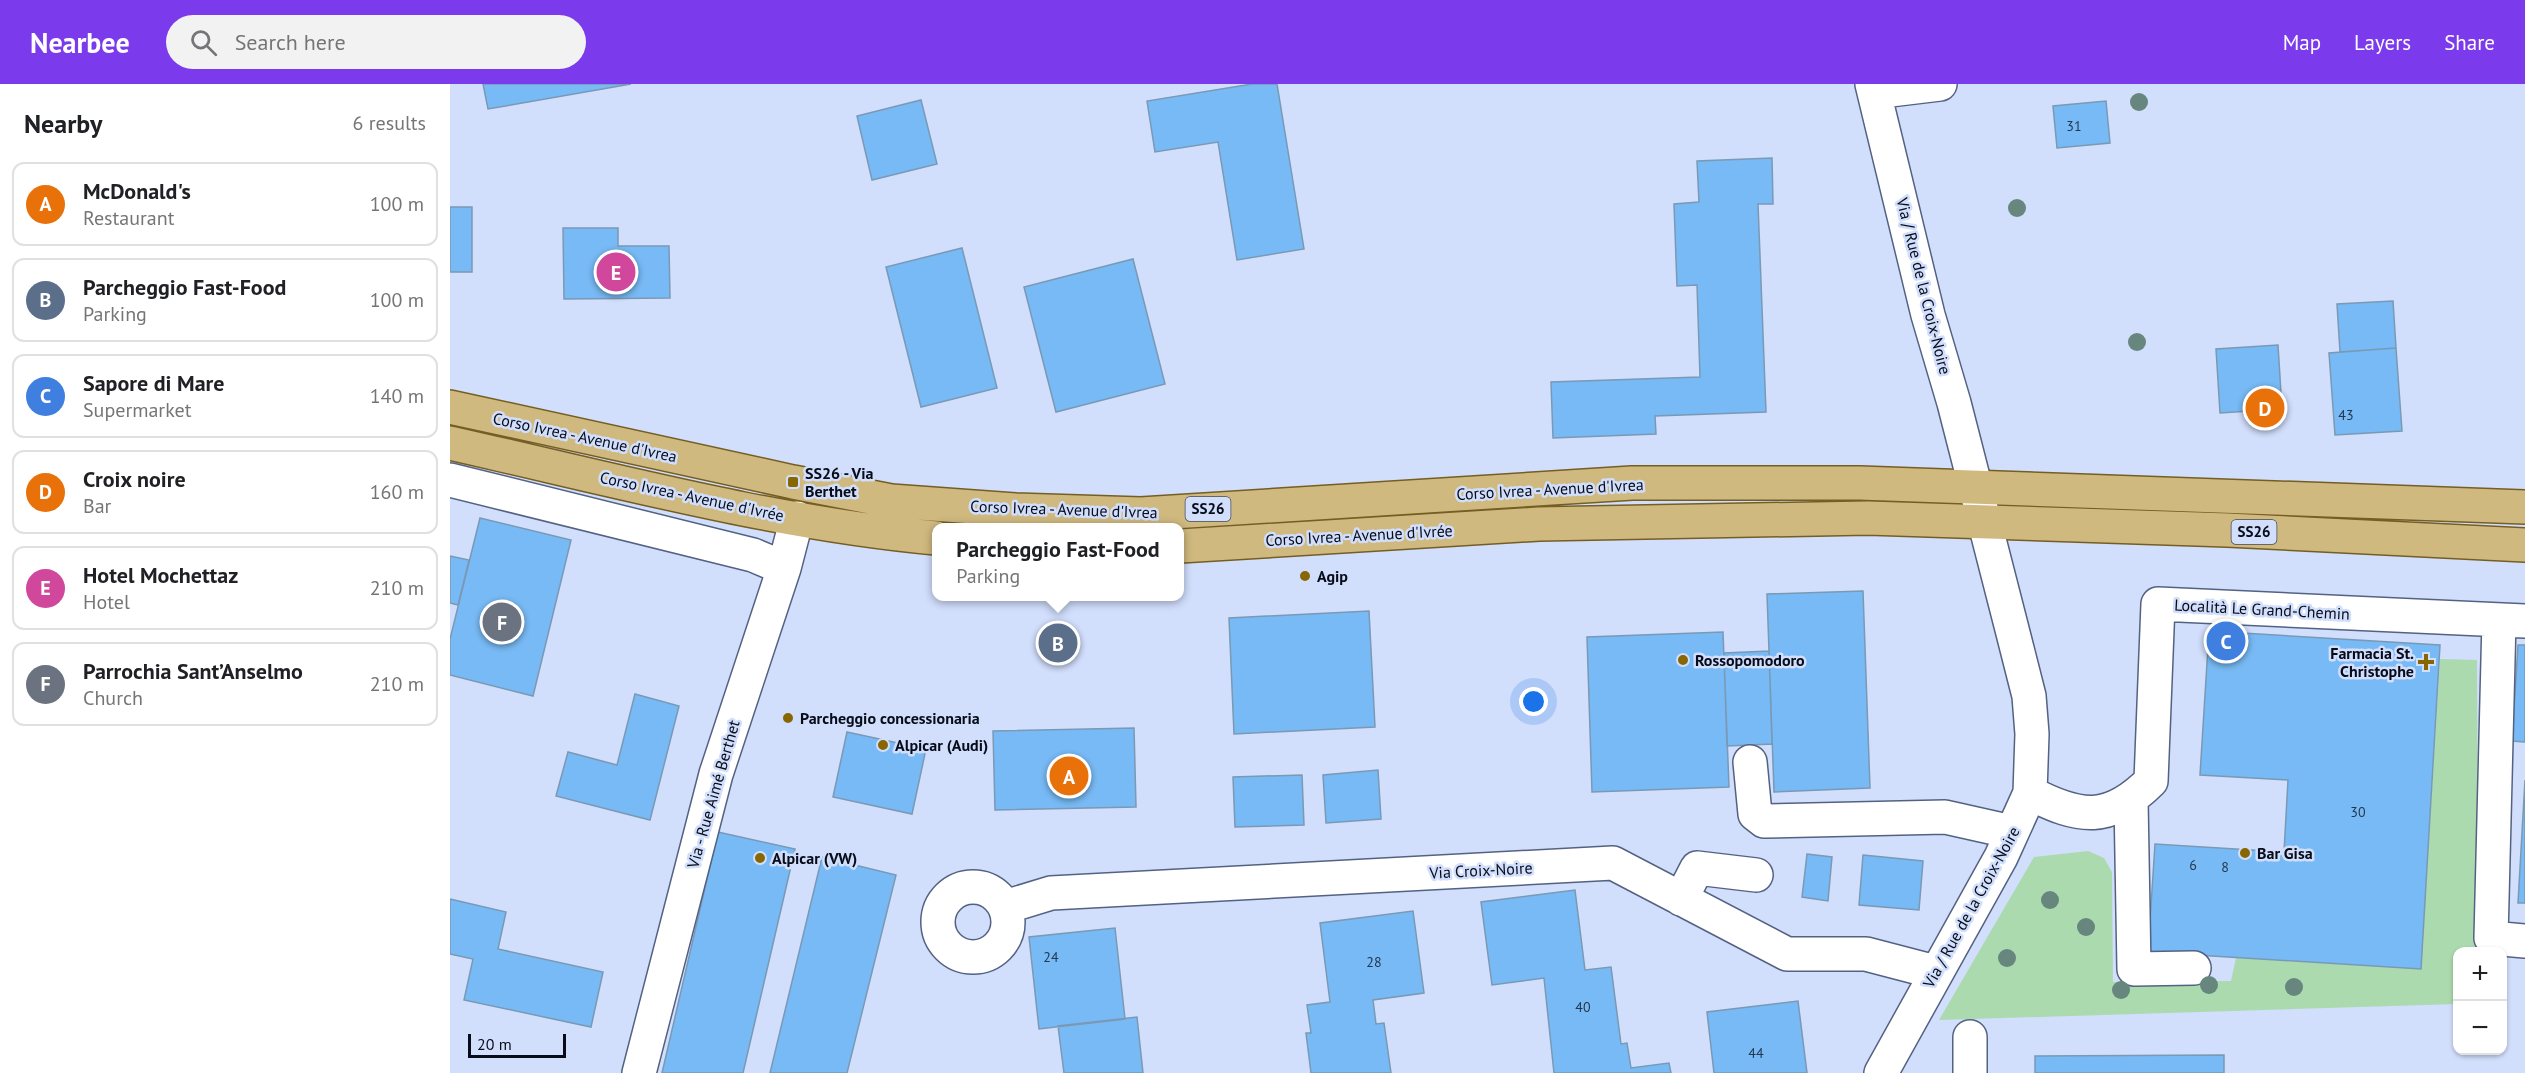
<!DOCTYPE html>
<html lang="en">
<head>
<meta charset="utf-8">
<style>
	body { margin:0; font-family:"PT Sans",sans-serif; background:#f2f2f2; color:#202124 }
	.controls { position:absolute; right:18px; bottom:18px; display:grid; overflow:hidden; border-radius:12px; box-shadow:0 2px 4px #0004 }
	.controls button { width:54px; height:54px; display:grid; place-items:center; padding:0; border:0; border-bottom:2px solid #e0e0e0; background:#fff; color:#202124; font:30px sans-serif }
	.scale { position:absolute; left:18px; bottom:15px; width:98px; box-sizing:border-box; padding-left:6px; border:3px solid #070c18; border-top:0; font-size:16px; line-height:21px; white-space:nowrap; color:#070c18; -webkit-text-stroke:4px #d1defc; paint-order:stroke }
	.you { position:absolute; left:1084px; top:618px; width:21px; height:21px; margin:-15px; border:4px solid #fff; border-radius:50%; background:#1a73e8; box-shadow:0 0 0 9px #1a73e833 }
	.badge { display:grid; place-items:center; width:39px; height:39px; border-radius:50%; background:#7c3aed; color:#fff; font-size:20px; font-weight:700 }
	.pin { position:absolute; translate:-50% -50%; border:3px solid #fff; box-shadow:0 2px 6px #0006 }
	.popup { position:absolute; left:482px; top:439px; width:252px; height:78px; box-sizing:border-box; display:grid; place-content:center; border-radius:12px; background:#fff; filter:drop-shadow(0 2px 4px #0005); font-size:20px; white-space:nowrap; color:#757577 }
	.popup b { font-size:22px; color:#202124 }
	.popup::after { content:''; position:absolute; left:50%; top:100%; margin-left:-12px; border:12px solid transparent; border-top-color:#fff }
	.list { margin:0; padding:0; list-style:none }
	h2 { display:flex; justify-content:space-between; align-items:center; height:78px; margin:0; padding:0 24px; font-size:26px }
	h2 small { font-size:20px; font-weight:400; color:#757577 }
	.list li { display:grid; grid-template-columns:39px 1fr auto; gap:18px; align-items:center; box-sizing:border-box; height:84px; margin:0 12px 12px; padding:0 12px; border:2px solid #e0e0e0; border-radius:12px }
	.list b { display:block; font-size:22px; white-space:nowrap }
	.list p { margin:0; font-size:20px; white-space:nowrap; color:#757577 }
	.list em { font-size:20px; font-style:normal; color:#757577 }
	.icon { flex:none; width:33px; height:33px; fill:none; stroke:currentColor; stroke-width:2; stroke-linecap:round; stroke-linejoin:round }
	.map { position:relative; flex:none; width:2075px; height:989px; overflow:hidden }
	header { display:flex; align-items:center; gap:36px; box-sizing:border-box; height:84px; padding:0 30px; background:#7c3aed; color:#fff }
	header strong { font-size:28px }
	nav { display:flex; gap:33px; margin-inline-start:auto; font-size:21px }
	.search { width:420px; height:54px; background:#f2f2f2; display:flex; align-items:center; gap:15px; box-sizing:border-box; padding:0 21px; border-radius:33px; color:#757577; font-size:22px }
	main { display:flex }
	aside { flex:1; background:#fff }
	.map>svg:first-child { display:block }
</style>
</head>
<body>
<header>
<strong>Nearbee</strong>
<div class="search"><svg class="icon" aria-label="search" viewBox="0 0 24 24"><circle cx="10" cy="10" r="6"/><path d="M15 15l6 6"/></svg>Search here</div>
<nav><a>Map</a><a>Layers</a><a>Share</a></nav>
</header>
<main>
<aside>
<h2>Nearby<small>6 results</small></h2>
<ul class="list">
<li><span class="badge" style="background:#e8710a">A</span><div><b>McDonald's</b><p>Restaurant</p></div><em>100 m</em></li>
<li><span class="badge" style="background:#5c6f8a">B</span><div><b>Parcheggio Fast-Food</b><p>Parking</p></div><em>100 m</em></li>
<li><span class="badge" style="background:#3f7fe0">C</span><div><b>Sapore di Mare</b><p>Supermarket</p></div><em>140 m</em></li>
<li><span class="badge" style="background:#e8710a">D</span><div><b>Croix noire</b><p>Bar</p></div><em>160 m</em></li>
<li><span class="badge" style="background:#d1479c">E</span><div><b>Hotel Mochettaz</b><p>Hotel</p></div><em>210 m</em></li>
<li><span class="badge" style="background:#6b7280">F</span><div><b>Parrochia Sant’Anselmo</b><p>Church</p></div><em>210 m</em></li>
</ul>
</aside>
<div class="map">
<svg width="2075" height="989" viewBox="0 0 2075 989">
	<rect width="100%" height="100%" fill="#d1defc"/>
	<!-- green -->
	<path fill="#acdaaf" d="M1990 575 2027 576 2028 867 2008 868 2007 920 1489 936 1584 773 1638 767 1654 774 1662 788 1663 898 1781 897 1786 874 1971 885Z"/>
	<!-- building -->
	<path fill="#78baf5" stroke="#7999b5" stroke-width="1.5" d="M33 0H181L38 25Z
		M802 0H827L854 165 787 176 768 58 705 68 697 17Z
		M471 16 487 80 422 96 407 32Z
		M1656 17 1660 59 1607 64 1603 22Z
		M1322 74 1323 120H1308L1316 328 1205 332 1206 350 1103 354 1101 298 1250 293 1247 201 1227 202 1224 120 1249 118 1247 77Z
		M0 123H22V188H0Z
		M113 144H168V162H219L220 214 114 215Z
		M512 164 547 304 471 323 436 183Z
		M683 175 715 300 606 328 574 203Z
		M1943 217 1946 264 1890 268 1887 220Z
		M1828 261 1832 325 1770 329 1766 265Z
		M1946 264 1952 347 1885 351 1879 269Z
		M30 434 121 456 83 612 0 591V555Z
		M0 472 19 476 8 521 0 519Z
		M1413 507 1420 704 1324 708 1317 510Z
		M919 527 925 643 784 650 779 534Z
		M1759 547 1990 561 1971 885 1698 868 1705 760 1834 768 1838 696 1750 691Z
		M1273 548 1279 703 1142 708 1137 553Z
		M2068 561H2075V658L2062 657Z
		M1319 567 1322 660 1277 662 1274 569Z
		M185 610 229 622 200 736 106 712 118 668 167 681Z
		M684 644 686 723 545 726 543 647Z
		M397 648 476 665 462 730 383 713Z
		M928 686 931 735 876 739 873 691Z
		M852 691 854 741 785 743 783 693Z
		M2075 696V819H2068Z
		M268 748 345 765 293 989H212Z
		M1357 770 1382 773 1378 817 1352 813Z
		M1413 771 1473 777 1469 826 1409 821Z
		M372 773 446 791 397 989H320Z
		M1125 806 1135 886 1161 883 1171 960 1177 959 1181 984 1219 979 1221 989H1104L1094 894 1042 901 1031 818Z
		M0 815 56 828 48 865 153 888 141 943 14 916 23 875 0 870Z
		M963 827 974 909 923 916 926 940 934 939 941 989H861L856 949H861L857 921 880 918 870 839Z
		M665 844 675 935 589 945 579 853Z
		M1348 917 1357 989H1264L1257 928Z
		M687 933 693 989H614L608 942Z
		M1774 971V989H1585V972Z"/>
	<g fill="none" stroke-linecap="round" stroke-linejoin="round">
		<!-- minor casing -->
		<g stroke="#546282" stroke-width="36">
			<path id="minor" d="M1422 0 1478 231 1504 319 1563 549 1579 612 1582 650 1580 709 1551 773 1431 989
				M1424 8 1490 0
				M0 396 303 471 334 484
				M2049 536 2041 854 2075 857
				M1300 678 1305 730 1314 737 1495 733 1562 748
				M1580 709C1630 735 1659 739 1701 697L1708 520 2075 537
				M1681 716 1684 885 1744 884
				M488 838a35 35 0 1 1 70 0a35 35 0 1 1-70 0Z
				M1231 815 1247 784 1306 791
				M555 823 601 809 1163 779 1337 870H1416L1485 888
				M189 989 266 690 334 484 347 434
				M1520 989V953"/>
		</g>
		<!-- major casing -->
		<g stroke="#755e23" stroke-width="36">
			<path id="major" d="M0 323 343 398 441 417 565 426 691 430 1182 399H1410L2075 423
				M0 359C161 395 322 439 486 454
				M730 462 1089 440 1418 434 1777 446 2075 461"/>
		</g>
		<!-- minor -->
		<use href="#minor" stroke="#fff" stroke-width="33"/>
		<!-- major -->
		<use href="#major" stroke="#d0b97f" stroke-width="33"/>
	</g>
	<!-- trees -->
	<g fill="#66867e">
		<circle cx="1689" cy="18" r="9"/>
		<circle cx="1567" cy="124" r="9"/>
		<circle cx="1687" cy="258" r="9"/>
		<circle cx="1600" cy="816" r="9"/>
		<circle cx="1636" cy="843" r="9"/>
		<circle cx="1557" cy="874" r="9"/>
		<circle cx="1759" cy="901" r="9"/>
		<circle cx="1844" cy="903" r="9"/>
		<circle cx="1671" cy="906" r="9"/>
	</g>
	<!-- markers -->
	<g fill="#886703" stroke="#d1defc" stroke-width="2">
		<rect x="337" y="392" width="12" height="12" rx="3"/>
		<circle cx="855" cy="492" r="6"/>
		<circle cx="1233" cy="576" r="6"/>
		<path d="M1973 569h6v6h6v6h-6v6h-6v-6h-6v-6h6z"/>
		<circle cx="338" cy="634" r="6"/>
		<circle cx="433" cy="661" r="6"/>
		<circle cx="1795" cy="769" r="6"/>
		<circle cx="310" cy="774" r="6"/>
	</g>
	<g text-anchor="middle" stroke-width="5" stroke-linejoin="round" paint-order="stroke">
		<!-- number labels -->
		<g font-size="14" fill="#23384f">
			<text x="1624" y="47">31</text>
			<text x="1896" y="336">43</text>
			<text x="1908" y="733">30</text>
			<text x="1743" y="786">6</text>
			<text x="1775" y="788">8</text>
			<text x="601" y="878">24</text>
			<text x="924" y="883">28</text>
			<text x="1133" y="928">40</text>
			<text x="1306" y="974">44</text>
		</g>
		<!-- shield labels -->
		<g fill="#d1defc" stroke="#444b5c" stroke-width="1.5">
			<rect x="735.5" y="413" width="45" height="24" rx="4.5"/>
			<rect x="1781.5" y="436" width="45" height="24" rx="4.5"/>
		</g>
		<g font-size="15" font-weight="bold" fill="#070c18">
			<text x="758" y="430">SS26</text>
			<text x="1804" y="453">SS26</text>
		</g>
		<!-- street labels -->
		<g font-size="16" fill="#070c18" stroke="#d1defc">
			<text transform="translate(1474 202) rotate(76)" y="6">Via / Rue de la Croix-Noire</text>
			<text transform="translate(135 353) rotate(12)" y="6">Corso Ivrea - Avenue d'Ivrea</text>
			<text transform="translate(1100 405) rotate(-3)" y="6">Corso Ivrea - Avenue d'Ivrea</text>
			<text transform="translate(242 412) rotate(12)" y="6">Corso Ivrea - Avenue d'Ivrée</text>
			<text transform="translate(614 425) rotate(2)" y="6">Corso Ivrea - Avenue d'Ivrea</text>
			<text transform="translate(909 451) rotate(-3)" y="6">Corso Ivrea - Avenue d'Ivrée</text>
			<text transform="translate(1812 525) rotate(3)" y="6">Località Le Grand-Chemin</text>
			<text transform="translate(263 710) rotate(-74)" y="6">Via - Rue Aimé Berthet</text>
			<text transform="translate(1031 786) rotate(-3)" y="6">Via Croix-Noire</text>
			<text transform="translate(1521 823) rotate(-61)" y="6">Via / Rue de la Croix-Noire</text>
		</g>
		<!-- poi labels -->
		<g font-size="16" font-weight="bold" fill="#070c18" stroke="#d1defc" text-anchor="start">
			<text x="355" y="395">SS26 - Via<tspan x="355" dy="18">Berthet</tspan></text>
			<text x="867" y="498">Agip</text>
			<text x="1964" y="575" text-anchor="end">Farmacia St.<tspan x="1964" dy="18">Christophe</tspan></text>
			<text x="1245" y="582">Rossopomodoro</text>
			<text x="350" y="640">Parcheggio concessionaria</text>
			<text x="445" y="667">Alpicar (Audi)</text>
			<text x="1807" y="775">Bar Gisa</text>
			<text x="322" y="780">Alpicar (VW)</text>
		</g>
	</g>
</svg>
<div class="controls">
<button>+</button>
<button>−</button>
</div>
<div class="scale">20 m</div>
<div class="you"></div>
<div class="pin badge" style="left:619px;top:692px;background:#e8710a">A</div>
<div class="pin badge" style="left:608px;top:559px;background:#5c6f8a">B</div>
<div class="popup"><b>Parcheggio Fast-Food</b>Parking</div>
<div class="pin badge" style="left:1776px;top:557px;background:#3f7fe0">C</div>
<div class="pin badge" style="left:1815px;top:324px;background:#e8710a">D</div>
<div class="pin badge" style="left:166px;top:188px;background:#d1479c">E</div>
<div class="pin badge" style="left:52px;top:538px;background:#6b7280">F</div>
</div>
</main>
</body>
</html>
